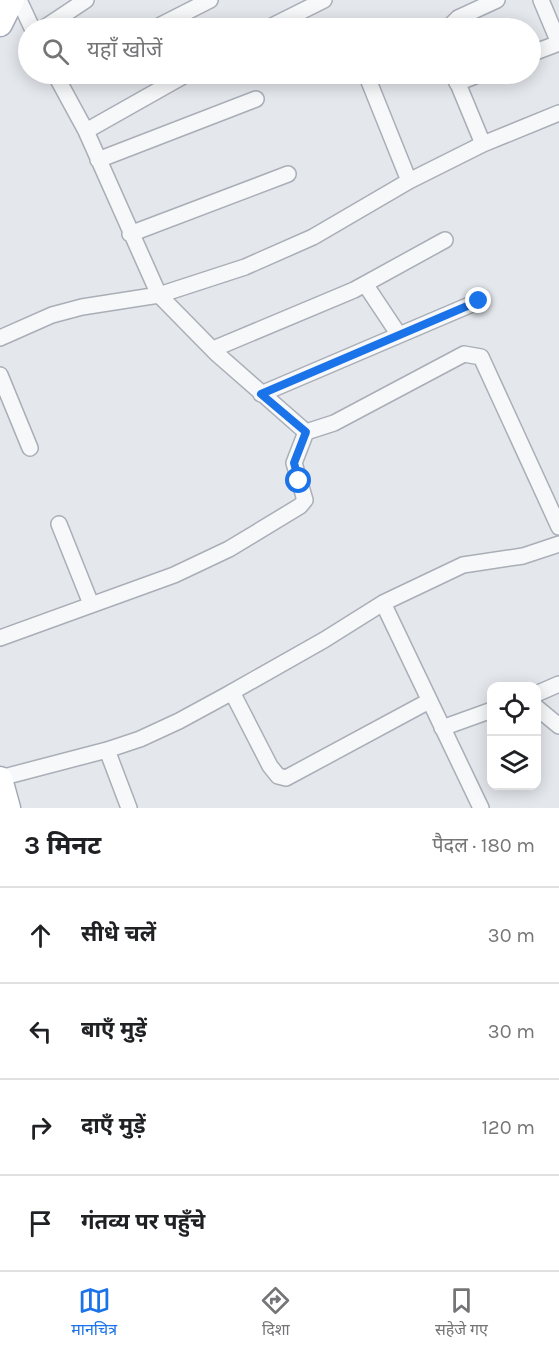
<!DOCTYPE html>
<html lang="hi">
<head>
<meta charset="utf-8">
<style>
	body { margin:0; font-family:Karla,"Noto Sans Devanagari",sans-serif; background:#f2f2f2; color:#202124 }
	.controls { position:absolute; right:18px; bottom:18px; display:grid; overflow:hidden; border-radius:12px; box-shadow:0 3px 15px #0003 }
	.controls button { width:54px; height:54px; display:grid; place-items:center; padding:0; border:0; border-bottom:2px solid #e0e0e0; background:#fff; color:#202124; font:30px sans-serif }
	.stop { position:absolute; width:18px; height:18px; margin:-14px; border:4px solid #1a73e8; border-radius:50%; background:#fff }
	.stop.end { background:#1a73e8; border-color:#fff; box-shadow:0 2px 6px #0008 }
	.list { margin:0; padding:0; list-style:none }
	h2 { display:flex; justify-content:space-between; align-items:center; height:78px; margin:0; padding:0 24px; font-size:26px }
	h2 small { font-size:20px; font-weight:400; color:#757577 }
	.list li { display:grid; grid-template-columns:39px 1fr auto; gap:18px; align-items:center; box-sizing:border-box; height:96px; padding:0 24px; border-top:2px solid #e0e0e0 }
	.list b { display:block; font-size:22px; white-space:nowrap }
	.list em { font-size:20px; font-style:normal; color:#757577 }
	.icon { flex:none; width:33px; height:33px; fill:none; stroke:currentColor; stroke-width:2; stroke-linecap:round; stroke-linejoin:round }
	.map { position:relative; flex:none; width:559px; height:808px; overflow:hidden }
	.search { position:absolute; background:#fff; box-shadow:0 3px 15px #0003; left:18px; right:18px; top:18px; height:66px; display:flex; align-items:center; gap:15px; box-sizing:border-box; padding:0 21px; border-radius:33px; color:#757577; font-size:22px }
	.sheet { height:462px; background:#fff }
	nav { display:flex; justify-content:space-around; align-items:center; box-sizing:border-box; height:84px; border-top:2px solid #e0e0e0; background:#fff; font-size:16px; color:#757577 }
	nav a { display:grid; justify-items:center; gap:3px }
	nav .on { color:#1a73e8 }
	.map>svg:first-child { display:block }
</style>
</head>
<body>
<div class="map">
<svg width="559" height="808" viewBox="0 0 559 808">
	<rect width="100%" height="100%" fill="#e4e7ec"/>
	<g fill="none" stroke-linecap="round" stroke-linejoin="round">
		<!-- street casing -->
		<g stroke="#a9aeb7" stroke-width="18">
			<path id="street" d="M19 0 32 28
				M541 0 559 43
				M44 28 86 0
				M155 28 210 0
				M268 28 324 0
				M448 28 458 18 497 0
				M530 54 559 43
				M55 74 86 131 159 295 216 353 306 432 334 423 464 354 481 357 559 527
				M454 74 483 144
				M457 83 480 74
				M86 131 187 74
				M98 160 256 99
				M409 181 483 144 559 113
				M130 234 288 174
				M365 284 399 335
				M0 338 52 315 82 307 159 295 245 267 313 237 409 181 366 74
				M216 353 218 347 354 290 445 240
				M0 375 30 448
				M261 394 479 301
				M59 524 91 604
				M383 603 481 808
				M0 638 174 575 229 549 300 506 305 500 294 463 306 432
				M232 692 270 766 278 776 286 778 429 701
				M536 694 559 684
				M536 707 559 726
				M442 728 492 710
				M107 750 129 808
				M0 778 107 750 140 739 179 721 225 696 324 640 383 603 463 565 523 556 559 544"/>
		</g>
		<!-- primary casing -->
		<g stroke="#a3abb8" stroke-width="27">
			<path id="primary" d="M0 24 12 0
				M0 779 8 808"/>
		</g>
		<!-- street -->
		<use href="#street" stroke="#f7f8fa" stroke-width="15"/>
		<!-- primary -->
		<use href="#primary" stroke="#fff" stroke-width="24"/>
	</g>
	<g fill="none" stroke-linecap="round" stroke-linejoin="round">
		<!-- route -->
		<path stroke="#1a73e8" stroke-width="8" d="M299 481 294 463 306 432 261 394 479 301"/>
	</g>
</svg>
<div class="controls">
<button><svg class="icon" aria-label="locate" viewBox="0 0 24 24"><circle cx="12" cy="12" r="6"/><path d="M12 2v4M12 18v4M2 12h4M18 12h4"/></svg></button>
<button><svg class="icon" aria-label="layers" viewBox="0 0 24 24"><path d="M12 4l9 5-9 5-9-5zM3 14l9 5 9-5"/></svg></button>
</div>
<div class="stop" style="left:299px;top:481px"></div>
<div class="stop end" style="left:479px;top:301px"></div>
<div class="search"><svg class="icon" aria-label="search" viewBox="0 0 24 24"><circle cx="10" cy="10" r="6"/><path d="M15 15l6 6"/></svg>यहाँ खोजें</div>
</div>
<section class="sheet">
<h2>3 मिनट<small>पैदल · 180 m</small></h2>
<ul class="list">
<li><svg class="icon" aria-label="ahead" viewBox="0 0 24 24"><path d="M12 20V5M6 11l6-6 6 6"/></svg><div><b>सीधे चलें</b></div><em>30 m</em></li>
<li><svg class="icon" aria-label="left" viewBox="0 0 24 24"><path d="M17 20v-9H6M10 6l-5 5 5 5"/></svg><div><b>बाएँ मुड़ें</b></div><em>30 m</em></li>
<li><svg class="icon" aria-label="right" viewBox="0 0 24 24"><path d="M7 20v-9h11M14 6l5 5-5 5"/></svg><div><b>दाएँ मुड़ें</b></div><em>120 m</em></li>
<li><svg class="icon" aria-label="arrive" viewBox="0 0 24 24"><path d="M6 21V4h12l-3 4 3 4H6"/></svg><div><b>गंतव्य पर पहुँचे</b></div></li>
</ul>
</section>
<nav>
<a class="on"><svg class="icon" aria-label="map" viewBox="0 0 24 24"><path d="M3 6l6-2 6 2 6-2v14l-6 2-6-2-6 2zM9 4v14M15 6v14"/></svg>मानचित्र</a>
<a><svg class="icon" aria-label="directions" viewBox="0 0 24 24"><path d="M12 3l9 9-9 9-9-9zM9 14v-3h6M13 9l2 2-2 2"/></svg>दिशा</a>
<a><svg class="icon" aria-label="saved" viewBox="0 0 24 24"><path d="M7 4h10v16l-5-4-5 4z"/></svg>सहेजे गए</a>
</nav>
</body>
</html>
